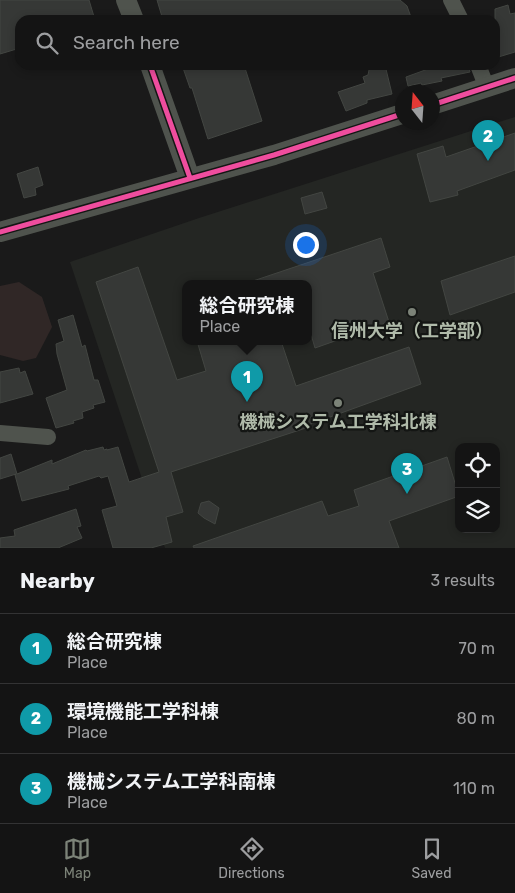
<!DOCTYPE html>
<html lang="en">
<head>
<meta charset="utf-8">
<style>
	body { margin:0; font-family:Rubik,"Noto Sans JP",sans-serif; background:#212122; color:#f1f3f6 }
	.controls { position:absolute; right:15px; bottom:15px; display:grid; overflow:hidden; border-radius:10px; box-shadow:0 2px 8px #0003 }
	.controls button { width:45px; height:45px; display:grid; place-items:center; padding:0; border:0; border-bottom:1px solid #333334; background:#141414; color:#f1f3f6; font:25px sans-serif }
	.compass { position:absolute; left:395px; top:85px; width:45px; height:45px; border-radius:50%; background:#141414; box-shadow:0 2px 8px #0003; rotate:343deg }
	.you { position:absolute; left:305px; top:244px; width:18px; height:18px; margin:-12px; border:4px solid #fff; border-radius:50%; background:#1a73e8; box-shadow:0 0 0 8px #1a73e833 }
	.badge { display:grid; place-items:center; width:32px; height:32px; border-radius:50%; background:#7c8378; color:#fff; font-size:16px; font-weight:700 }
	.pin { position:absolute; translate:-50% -41px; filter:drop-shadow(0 1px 2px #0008) }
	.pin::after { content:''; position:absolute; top:26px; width:18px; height:15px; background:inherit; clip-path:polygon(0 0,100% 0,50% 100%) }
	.popup { position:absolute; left:182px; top:280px; width:130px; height:65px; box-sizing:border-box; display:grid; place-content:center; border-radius:10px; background:#141414; filter:drop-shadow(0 1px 4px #0005); font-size:16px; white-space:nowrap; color:#9d9ea0 }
	.popup b { font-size:19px; color:#f1f3f6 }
	.popup::after { content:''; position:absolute; left:50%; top:100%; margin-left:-10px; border:10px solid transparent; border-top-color:#141414 }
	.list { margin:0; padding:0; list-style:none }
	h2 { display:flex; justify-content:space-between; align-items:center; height:65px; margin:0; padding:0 20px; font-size:21px }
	h2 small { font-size:16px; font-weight:400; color:#9d9ea0 }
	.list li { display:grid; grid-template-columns:32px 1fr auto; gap:15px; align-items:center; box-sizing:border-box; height:70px; padding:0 20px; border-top:1px solid #333334 }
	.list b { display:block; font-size:19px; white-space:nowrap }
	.list p { margin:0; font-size:16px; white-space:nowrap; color:#9d9ea0 }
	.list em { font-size:16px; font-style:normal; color:#9d9ea0 }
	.icon { flex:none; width:28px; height:28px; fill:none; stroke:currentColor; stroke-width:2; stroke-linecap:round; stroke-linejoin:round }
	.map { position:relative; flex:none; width:515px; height:548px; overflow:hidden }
	.search { position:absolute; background:#141414; box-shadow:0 2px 8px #0003; left:15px; right:15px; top:15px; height:55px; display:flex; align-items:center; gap:12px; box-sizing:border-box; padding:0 18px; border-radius:15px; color:#9d9ea0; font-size:19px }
	.sheet { height:275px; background:#141414 }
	nav { display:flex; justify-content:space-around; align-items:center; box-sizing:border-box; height:70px; border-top:1px solid #333334; background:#141414; font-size:14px; color:#9d9ea0 }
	nav a { display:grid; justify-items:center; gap:2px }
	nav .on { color:#7c8378 }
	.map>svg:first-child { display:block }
</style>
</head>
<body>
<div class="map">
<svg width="515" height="548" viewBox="0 0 515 548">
	<rect width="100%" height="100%" fill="#1a1a1a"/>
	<!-- built -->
	<path fill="#242623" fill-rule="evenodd" d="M515 117V548H165L70 262 199 218ZM186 283H308V341H186ZM459 447H496V529H459Z"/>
	<!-- green -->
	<path fill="#302726" d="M19 282 42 297 52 327 36 358 23 361 0 355V286Z"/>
	<!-- building -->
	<path fill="#363836" stroke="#434642" d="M0 0H89L95 20H20V48L0 54Z
		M157 0H400L407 6 412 20H163Z
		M508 5 510 14 515 13V52L495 58V9Z
		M182 65H244L262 121 208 139 192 88H190Z
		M370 65H385L392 94 367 100V103L346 111 338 92 365 83 363 77 368 75Z
		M439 65H468L470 72 441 78 442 81 422 85 421 83 408 86 406 77Z
		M515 133V170L457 191 458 195 430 202 417 154 443 146 446 157Z
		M38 167 43 185 35 188 36 195 24 198 17 174Z
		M322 192 327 208 305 214 301 198Z
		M381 238 390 267 373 273 389 322 315 348 308 324V283H254L253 281Z
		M515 256V292L450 315 441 281Z
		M138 267 177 380 206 371 197 341H281L296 386 409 347 421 384 308 425 309 427 171 472 183 512 166 517 172 542 151 548H113L102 510 117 506 108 476 101 478 99 476 68 486 69 489 22 501 15 475 16 474 0 479V458L11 454 17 474 52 460V464L86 450 87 451 103 447 104 450 107 449V450L118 447 129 482 159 472 96 282Z
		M73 315 82 347 85 345 94 380H98L105 402 93 405 94 408 82 412 83 418 73 421 74 423 56 428 46 398 67 390 57 354 56 344 64 341 58 320Z
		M19 368 20 373 25 371 33 394 0 403V372Z
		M447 457 459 496 389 521 399 548H194L193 546 322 501 328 516 359 506 354 490Z
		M209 501 219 508 215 524 204 518 198 513 201 503Z
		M76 509 81 526 77 527 82 538 58 548H0V538L15 536 14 530Z"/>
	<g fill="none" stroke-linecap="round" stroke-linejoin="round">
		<!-- minor -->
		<path stroke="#4f534d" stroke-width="16" d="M451 0 461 20
			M478 65 487 88
			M0 433 48 437"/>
		<!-- tertiary -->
		<path stroke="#4f534d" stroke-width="20" d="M126 0 134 20
			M150 65 190 178
			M432 105 515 78
			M0 232 274 155 402 114"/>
		<!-- cycleway casing -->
		<g stroke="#141614" stroke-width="8">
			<path id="cycleway" d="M150 65 190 178
				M432 105 515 78
				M0 232 274 155 402 114"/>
		</g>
		<!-- cycleway -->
		<use href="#cycleway" stroke="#ef4d9e" stroke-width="5"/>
	</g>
	<!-- markers -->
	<g fill="#7c8378" stroke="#141614" stroke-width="2">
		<circle cx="412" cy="312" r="5"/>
		<circle cx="338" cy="403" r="5"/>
	</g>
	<g text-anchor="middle" stroke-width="4.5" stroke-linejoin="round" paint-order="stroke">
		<!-- poi labels -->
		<g font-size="18" font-weight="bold" fill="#b0bbaa" stroke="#141614">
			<text x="412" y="337">信州大学（工学部）</text>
			<text x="338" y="428">機械システム工学科北棟</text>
		</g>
	</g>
</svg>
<div class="controls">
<button><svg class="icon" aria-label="locate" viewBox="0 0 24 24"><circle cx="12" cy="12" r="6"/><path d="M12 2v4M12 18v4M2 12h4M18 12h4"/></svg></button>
<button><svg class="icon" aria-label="layers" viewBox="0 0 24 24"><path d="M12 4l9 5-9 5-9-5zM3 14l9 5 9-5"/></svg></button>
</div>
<svg class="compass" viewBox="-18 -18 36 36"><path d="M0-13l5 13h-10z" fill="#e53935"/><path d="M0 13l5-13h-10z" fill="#9d9ea0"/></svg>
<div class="you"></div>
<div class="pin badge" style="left:247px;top:402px;background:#0f9aa8">1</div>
<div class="popup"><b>総合研究棟</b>Place</div>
<div class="pin badge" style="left:488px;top:161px;background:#0f9aa8">2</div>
<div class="pin badge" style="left:407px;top:494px;background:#0f9aa8">3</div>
<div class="search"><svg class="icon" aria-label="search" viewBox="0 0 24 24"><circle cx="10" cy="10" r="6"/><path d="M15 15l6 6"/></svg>Search here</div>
</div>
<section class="sheet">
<h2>Nearby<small>3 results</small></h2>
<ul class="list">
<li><span class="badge" style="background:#0f9aa8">1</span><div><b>総合研究棟</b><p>Place</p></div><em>70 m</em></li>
<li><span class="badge" style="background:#0f9aa8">2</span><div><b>環境機能工学科棟</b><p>Place</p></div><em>80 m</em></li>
<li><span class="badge" style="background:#0f9aa8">3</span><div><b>機械システム工学科南棟</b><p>Place</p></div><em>110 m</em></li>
</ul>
</section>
<nav>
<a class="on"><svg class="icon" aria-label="map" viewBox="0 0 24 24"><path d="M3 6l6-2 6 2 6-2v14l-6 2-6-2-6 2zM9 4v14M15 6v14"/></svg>Map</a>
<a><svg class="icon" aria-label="directions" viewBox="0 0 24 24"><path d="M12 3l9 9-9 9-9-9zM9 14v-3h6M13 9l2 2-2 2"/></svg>Directions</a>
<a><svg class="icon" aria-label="saved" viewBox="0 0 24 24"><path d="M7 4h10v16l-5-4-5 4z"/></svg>Saved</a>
</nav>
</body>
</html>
